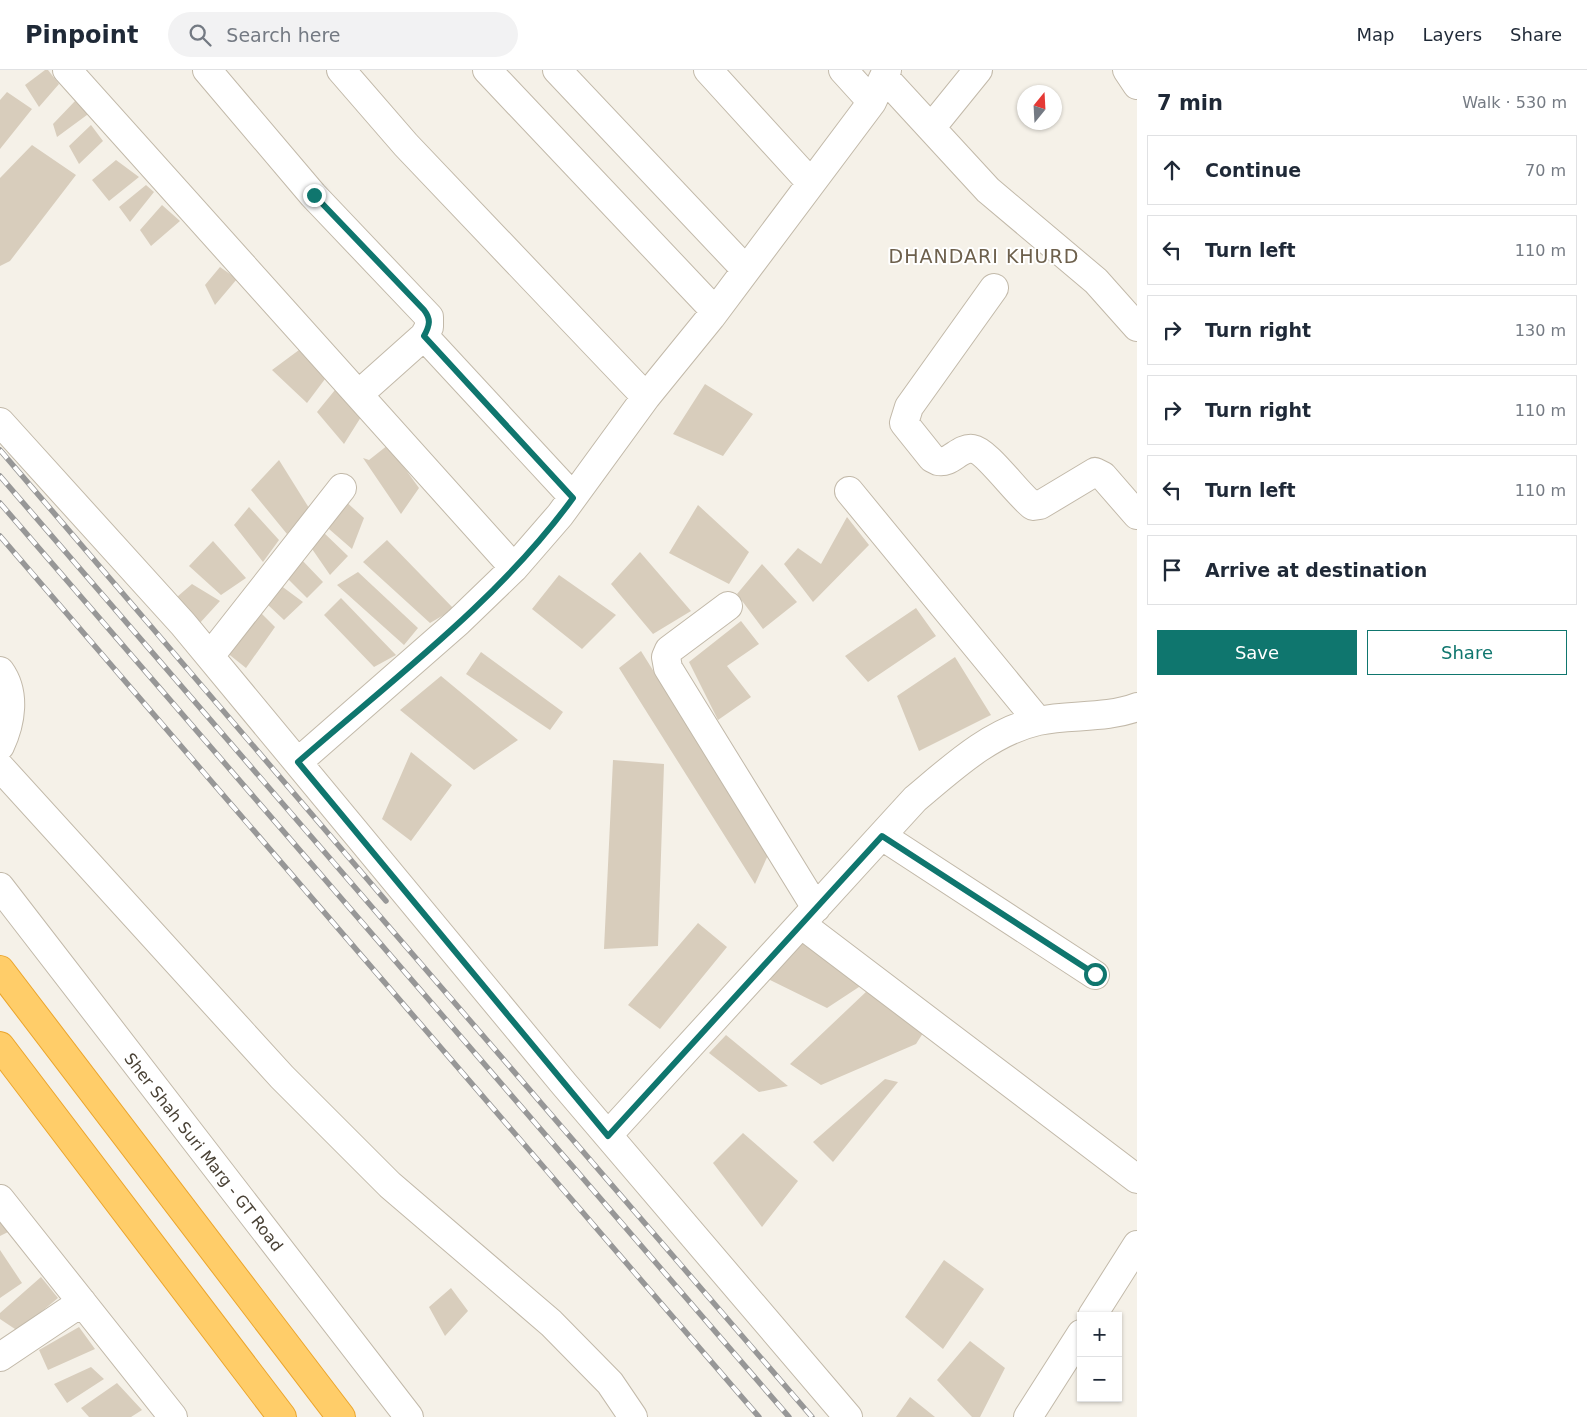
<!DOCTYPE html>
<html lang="en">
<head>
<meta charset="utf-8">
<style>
	body { margin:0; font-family:"DejaVu Sans",sans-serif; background:#f2f2f3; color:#1f2937 }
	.controls { position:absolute; right:15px; bottom:15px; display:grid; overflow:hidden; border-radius:0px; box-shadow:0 1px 4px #0004 }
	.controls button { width:45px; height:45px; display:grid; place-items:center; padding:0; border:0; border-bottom:1px solid #e0e1e3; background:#fff; color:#1f2937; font:25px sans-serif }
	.compass { position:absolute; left:1017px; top:15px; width:45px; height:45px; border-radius:50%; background:#fff; box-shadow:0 1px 4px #0004; rotate:18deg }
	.stop { position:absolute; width:15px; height:15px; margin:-11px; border:4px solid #0f766e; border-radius:50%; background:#fff }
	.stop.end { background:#0f766e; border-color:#fff; box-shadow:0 1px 5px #0008 }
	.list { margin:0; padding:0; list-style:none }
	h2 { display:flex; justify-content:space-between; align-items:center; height:65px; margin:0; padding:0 20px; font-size:21px }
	h2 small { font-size:16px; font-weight:400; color:#747a83 }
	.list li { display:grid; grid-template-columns:32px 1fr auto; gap:15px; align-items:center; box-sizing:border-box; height:70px; margin:0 10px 10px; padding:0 10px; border:1px solid #e0e1e3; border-radius:0px }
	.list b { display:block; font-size:19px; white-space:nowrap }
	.list em { font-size:16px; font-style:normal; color:#747a83 }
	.actions { display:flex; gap:10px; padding:15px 20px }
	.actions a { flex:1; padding:11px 0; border:1px solid #0f766e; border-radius:0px; text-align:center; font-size:18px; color:#0f766e }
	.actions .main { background:#0f766e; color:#fff }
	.icon { flex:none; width:28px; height:28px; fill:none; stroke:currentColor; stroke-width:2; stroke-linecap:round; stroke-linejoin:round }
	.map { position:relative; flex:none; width:1137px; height:1347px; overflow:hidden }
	header { display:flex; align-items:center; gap:30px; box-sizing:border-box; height:70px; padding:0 25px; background:#fff; border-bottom:1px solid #e0e1e3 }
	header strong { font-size:24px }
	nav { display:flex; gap:28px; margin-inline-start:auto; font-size:18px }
	.search { width:350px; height:45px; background:#f2f2f3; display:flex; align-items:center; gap:12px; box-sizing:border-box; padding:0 18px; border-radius:28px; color:#747a83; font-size:19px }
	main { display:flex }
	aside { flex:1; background:#fff }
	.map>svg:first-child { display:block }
</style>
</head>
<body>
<header>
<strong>Pinpoint</strong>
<div class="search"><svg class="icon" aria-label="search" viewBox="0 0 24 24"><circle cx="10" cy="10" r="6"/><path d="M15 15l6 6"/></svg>Search here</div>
<nav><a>Map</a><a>Layers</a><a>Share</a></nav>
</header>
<main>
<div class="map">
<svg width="1137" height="1347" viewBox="0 0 1137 1347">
	<rect width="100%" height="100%" fill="#f5f1e8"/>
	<!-- building -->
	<path fill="#d8cdbc" d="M45 0H48L59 14 39 37 25 15Z
		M7 22 32 39 0 79V30Z
		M76 30 91 42 57 67 53 54Z
		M91 55 103 71 79 94 69 76Z
		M32 75 76 105 10 191 0 196V108Z
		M116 90 139 107 109 131 92 110Z
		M146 115 154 122 130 152 119 137Z
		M162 135 180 151 151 176 140 160Z
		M220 197 237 209 215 235 205 215Z
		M299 280 325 309 307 333 272 300Z
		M705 314 753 344 723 386 673 364Z
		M335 320 361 347 344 374 317 342Z
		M388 375 419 418 401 444 363 388 369 390Z
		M279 390 309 438 287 464 251 420Z
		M343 429 364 448 352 479 329 459Z
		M698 435 749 482 729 514 669 483Z
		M249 437 279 470 263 492 234 455Z
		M847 447 869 475 813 532 784 494 798 478 821 494Z
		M322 461 348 486 330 505 310 476Z
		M387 470 454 539 430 553 363 492Z
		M213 471 246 508 221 525 189 496Z
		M640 482 691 541 653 564 611 514Z
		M300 488 323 512 307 528 288 509Z
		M762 494 797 532 763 559 737 524Z
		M358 502 418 558 404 575 337 515Z
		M559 505 616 545 582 579 532 539Z
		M192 514 220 531 199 554 177 527Z
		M280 515 303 532 284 550 267 534Z
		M341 528 396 585 374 597 324 545Z
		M916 538 936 566 868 612 845 586Z
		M259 541 275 557 246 598 226 582Z
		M741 551 759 574 727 596 751 627 718 650 689 592Z
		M641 581 768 785 755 814 619 598Z
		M481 582 563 642 550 660 466 604Z
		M955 587 991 645 919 681 897 626Z
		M441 606 518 670 474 700 400 640Z
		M411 682 452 715 411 771 382 749Z
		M613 690 664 694 658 876 604 879Z
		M698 853 727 877 660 959 628 935Z
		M803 873 862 915 827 938 768 909Z
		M868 920 925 960 916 974 821 1015 790 994Z
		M726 965 788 1016 759 1022 709 983Z
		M885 1009 898 1012 833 1092 813 1072Z
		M743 1063 798 1111 762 1157 713 1093Z
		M0 1151 10 1161 0 1166Z
		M0 1180 22 1213 0 1228Z
		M944 1190 984 1219 943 1279 905 1247Z
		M41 1207 58 1228 18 1261 0 1249V1243Z
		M451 1218 468 1241 445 1266 429 1237Z
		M79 1257 95 1279 48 1300 39 1280Z
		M970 1271 1005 1298 980 1347H972L937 1310Z
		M91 1297 104 1309 67 1333 54 1314Z
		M117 1313 142 1340 131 1347H89L81 1338Z
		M910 1327 935 1347H896Z"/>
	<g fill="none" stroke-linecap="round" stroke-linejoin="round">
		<!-- minor casing -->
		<g stroke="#c2b9a9" stroke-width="30">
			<path id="minor" d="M67 0 514 498
				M207 0 313 125 429 247V257L424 266 359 324
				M341 0 406 75 646 327
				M487 0 715 241
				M557 0 746 200
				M708 0 811 113
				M843 0 872 32
				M1127 0 1137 15
				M884 7 988 120 1096 211 1137 257
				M931 58 978 0
				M994 218 909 337 904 353 932 388 938 391C951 394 959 377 973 379 987 381 1018 425 1033 436L1040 435 1095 402 1103 406 1137 445
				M424 266 573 427
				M0 352 183 554 564 1014 848 1347
				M849 421 1038 651
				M728 536 669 580 666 587 668 598 816 838
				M210 586 342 418
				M0 601C16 623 11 653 0 676
				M298 692 458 552 514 498 560 445 646 327 711 247 872 32 887 0
				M0 697 282 1007 390 1115 551 1253 610 1313 633 1347
				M882 766 1095 905
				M0 817 409 1347
				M801 854 1137 1109
				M608 1065 915 729C952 698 990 662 1038 651 1071 644 1105 649 1137 637
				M0 1129 173 1347
				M1092 1246 1137 1175
				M0 1287 82 1232
				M1028 1347 1081 1264"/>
		</g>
		<!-- highway casing -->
		<g stroke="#eba52c" stroke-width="30">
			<path id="highway" d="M0 900 341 1347
				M0 976 282 1347"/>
		</g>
		<!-- minor -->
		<use href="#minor" stroke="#fff" stroke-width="28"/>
		<!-- highway -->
		<use href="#highway" stroke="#ffcd69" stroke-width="28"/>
		<!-- rail casing -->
		<g stroke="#979797" stroke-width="5.5">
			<path id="rail" d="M0 380 386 831
				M0 406 812 1347
				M0 433 789 1347
				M0 466 759 1347"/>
		</g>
		<!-- rail -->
		<use href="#rail" stroke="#fff" stroke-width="4" stroke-dasharray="11" stroke-linecap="butt"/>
	</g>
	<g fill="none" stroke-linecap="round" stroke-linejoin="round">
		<!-- route -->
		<path stroke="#0f766e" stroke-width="6" d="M314 125 424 240C431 249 430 255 424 266L573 428C499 530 393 609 298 692L608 1066 882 766 1095 904"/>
	</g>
	<g text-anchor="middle" stroke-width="4" stroke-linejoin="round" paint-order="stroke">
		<!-- street labels -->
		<g font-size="16" fill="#494135" stroke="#fff">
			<text transform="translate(204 1082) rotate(52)" y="6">Sher Shah Suri Marg - GT Road</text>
		</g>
		<!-- quarter labels -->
		<g font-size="19" letter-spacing="1" fill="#6d604c" stroke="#fff">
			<text x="984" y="193">DHANDARI KHURD</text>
		</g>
	</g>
</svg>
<div class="controls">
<button>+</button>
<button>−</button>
</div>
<svg class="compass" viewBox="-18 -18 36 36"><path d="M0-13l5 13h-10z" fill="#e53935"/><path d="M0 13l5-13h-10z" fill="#747a83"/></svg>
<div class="stop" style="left:1095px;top:904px"></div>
<div class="stop end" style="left:314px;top:125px"></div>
</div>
<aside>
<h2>7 min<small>Walk · 530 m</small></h2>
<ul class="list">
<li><svg class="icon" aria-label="ahead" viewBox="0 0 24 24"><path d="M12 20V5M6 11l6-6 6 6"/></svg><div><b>Continue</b></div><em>70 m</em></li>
<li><svg class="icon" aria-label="left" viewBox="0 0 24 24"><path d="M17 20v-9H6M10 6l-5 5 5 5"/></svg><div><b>Turn left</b></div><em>110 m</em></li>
<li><svg class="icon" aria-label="right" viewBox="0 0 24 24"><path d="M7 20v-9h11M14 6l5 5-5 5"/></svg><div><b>Turn right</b></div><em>130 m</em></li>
<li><svg class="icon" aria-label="right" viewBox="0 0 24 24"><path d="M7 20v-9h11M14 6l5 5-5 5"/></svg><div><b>Turn right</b></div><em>110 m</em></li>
<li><svg class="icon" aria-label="left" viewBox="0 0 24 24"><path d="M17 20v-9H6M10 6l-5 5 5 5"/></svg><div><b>Turn left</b></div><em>110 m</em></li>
<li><svg class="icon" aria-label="arrive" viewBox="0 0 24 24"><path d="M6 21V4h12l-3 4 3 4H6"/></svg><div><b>Arrive at destination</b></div></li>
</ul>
<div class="actions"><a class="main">Save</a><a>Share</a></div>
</aside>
</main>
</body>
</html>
